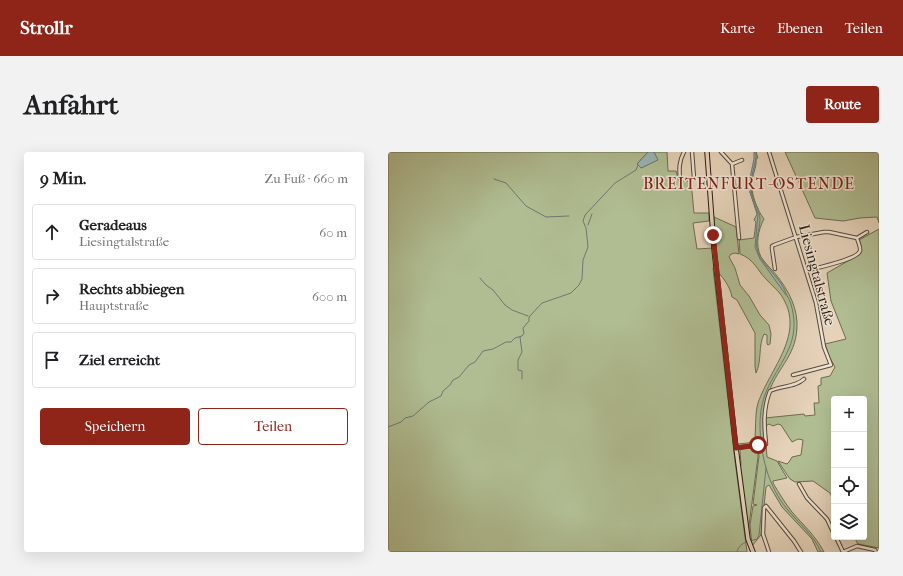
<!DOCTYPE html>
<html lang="de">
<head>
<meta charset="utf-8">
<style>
	body { margin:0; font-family:"IM FELL French Canon",serif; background:#f2f2f2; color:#202124 }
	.controls { position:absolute; right:12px; bottom:12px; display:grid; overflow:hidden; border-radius:4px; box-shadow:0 4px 16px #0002 }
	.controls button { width:36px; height:36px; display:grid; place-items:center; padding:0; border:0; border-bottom:1px solid #e0e0e0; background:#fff; color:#202124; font:20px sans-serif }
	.stop { position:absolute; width:12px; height:12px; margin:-9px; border:3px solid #8f2418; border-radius:50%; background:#fff }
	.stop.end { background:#8f2418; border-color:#fff; box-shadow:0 1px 4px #0008 }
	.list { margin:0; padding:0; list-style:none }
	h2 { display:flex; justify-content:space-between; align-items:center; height:52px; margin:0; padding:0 16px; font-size:17px }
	h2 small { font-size:13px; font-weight:400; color:#757577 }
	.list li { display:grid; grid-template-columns:26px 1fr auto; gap:12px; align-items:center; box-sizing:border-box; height:56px; margin:0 8px 8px; padding:0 8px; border:1px solid #e0e0e0; border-radius:4px }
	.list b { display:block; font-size:15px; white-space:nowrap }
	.list p { margin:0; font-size:13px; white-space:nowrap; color:#757577 }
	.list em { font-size:13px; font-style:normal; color:#757577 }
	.actions { display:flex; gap:8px; padding:12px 16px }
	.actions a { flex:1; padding:9px 0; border:1px solid #8f2418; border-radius:4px; text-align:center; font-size:14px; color:#8f2418 }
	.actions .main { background:#8f2418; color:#fff }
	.icon { flex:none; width:22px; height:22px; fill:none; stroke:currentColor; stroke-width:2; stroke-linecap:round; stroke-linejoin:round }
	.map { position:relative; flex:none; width:491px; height:400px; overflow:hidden; border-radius:4px }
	header { display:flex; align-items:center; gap:24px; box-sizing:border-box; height:56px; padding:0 20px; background:#8f2418; color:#fff }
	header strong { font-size:19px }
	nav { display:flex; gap:22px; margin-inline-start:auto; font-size:14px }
	.intro { display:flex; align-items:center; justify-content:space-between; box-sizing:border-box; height:96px; padding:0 24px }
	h1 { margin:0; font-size:28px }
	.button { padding:10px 18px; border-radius:4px; background:#8f2418; color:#fff; font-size:14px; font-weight:700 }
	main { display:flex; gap:24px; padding:0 24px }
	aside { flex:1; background:#fff; border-radius:4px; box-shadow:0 4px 16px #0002 }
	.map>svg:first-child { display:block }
</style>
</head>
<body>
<header>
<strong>Strollr</strong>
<nav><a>Karte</a><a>Ebenen</a><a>Teilen</a></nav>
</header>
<div class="intro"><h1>Anfahrt</h1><a class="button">Route</a></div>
<main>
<aside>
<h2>9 Min.<small>Zu Fuß · 660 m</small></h2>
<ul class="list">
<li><svg class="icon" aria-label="ahead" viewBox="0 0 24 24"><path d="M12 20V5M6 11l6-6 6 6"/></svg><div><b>Geradeaus</b><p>Liesingtalstraße</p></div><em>60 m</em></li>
<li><svg class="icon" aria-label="right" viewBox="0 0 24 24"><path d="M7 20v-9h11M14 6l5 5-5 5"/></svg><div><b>Rechts abbiegen</b><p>Hauptstraße</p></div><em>600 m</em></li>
<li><svg class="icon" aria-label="arrive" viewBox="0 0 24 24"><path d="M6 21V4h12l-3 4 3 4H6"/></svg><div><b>Ziel erreicht</b></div></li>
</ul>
<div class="actions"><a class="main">Speichern</a><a>Teilen</a></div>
</aside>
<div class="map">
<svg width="491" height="400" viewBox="0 0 491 400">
	<rect width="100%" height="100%" fill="#e5d2b9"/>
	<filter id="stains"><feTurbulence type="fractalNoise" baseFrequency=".005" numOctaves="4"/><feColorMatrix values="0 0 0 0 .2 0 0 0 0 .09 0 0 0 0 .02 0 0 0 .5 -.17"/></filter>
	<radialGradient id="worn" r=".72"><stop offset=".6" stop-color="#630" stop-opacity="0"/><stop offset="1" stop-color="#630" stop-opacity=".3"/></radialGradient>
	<!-- green -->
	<path fill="#b0bd92" stroke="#6c6c52" d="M0 0H260L249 12 253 16 269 8 266 0H279L280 19H288L291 29H303L306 61H321V69L305 71 309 97 325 96 326 65 348 75 351 102 347 101 343 102 341 105 347 116 352 133 361 144 372 163 381 173 383 182 382 192 380 193 379 192V183L376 182C370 194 374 209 368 221L367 215V181L349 148 344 145C342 134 334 123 325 116L347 309 359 400H0Z
		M368 0 370 6 368 7C369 16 364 22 364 31 363 42 369 58 376 67 370 78 367 93 373 105 376 109 379 113 383 117 396 131 408 150 409 170 410 203 390 214 381 240 374 257 375 273 377 291L352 295 350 292 369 290 370 285 367 284C368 274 367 261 370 251 382 216 419 181 393 143 389 137 383 133 378 127 369 118 366 107 352 102L351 88 366 86 368 70 366 68 369 62 362 40 369 57H370C367 50 363 43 363 35 362 23 368 11 368 0Z
		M397 0H491V71L489 65 472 66 455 69 427 66Z
		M491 77V396L470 392 466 385H476V247H446V349L442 341 425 329 407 330 402 327 390 309 399 312 401 310 404 305 413 303 415 288 410 287 404 290 393 273 390 272 385 274 381 272 378 274 379 289 377 275V266L416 262 417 264 427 263 426 251H431L430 234 433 233V226L442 224 447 215 442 206 437 192 458 187 443 149 439 121 472 102 473 98 471 88Z
		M378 293 379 305 389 309 399 326 385 329V331C391 341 397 351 404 360 416 374 427 383 436 400H430L424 387 394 355 381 333 378 335 373 383 364 394 362 373 365 354 369 353 365 352 371 304 370 295Z
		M368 294 370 298V305L361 373V385L352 318 353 312 352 299 353 297Z"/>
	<!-- water -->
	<path fill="#98b6b7" stroke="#6b7875" d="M260 0H266L270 8 253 16 249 12Z
		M366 0H368V5C367 16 361 28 363 38 364 48 372 57 372 67 372 79 365 91 371 103 377 115 397 131 398 143L372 107 367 95 370 62 360 35 366 7Z"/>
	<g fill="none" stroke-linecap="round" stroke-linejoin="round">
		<!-- stream -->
		<path stroke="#6b7875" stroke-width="1" d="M106 27 118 31 138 54 158 65 181 64
			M200 73 204 62
			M92 126 98 133 105 138 117 153 124 158 140 164
			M398 142C402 147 404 155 405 161 411 194 390 212 378 240 374 250 372 261 372 272 372 302 380 334 399 357 411 372 425 382 433 400
			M132 185 134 200 130 208V218L134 219V227
			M0 275 13 270 17 266 25 264 41 250 53 244 55 239 62 233 65 228 71 225 81 213 87 210 95 199 105 197 118 190H123L127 186 134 184 136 181 135 176 141 169V165L154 151 183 141 191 133 194 127 195 108 200 95 198 76 195 69 197 63 227 31 248 18 250 13
			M362 389 369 387 371 383 378 316
			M349 400C350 395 354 391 359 390"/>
		<!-- minor casing -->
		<g stroke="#57493c" stroke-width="4.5">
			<path id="minor" d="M304 0 306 26
				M333 0 344 12 351 86
				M381 0 428 151 436 195 443 213 405 223
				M344 12 354 8
				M292 27C291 17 291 9 296 0
				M469 86 479 80
				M387 117 384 97V94L386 93 408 85 436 80H441L469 86C470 90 473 96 472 99 469 108 427 116 418 119
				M348 296 378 292C376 273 375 257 382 239 392 234 408 235 416 227
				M411 332 419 346 439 367 446 382
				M448 385 455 400 469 394 487 398 488 400
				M381 400 375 382 376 356 378 354 406 389 413 400"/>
		</g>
		<!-- major casing -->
		<g stroke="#281b12" stroke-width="5.5">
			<path id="major" d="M319 0 326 97 348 296 360 387 365 400"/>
		</g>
		<!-- minor -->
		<use href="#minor" stroke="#eee2d2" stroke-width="2.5"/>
		<!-- major -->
		<use href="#major" stroke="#e5d2b9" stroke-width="3.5"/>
	</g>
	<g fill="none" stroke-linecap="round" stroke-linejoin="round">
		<!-- route -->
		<path stroke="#8f2418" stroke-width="5" d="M325 83 348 296 370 293"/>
	</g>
	<g text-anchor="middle" stroke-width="3" stroke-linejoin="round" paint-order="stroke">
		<!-- street labels -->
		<g font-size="15" fill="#281b12" stroke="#eee2d2">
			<text transform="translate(429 123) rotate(75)" y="5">Liesingtalstraße</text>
		</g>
		<!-- neighbourhood labels -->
		<g font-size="16" letter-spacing="1" fill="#7a1f14" stroke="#eee2d2">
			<text x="361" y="37">BREITENFURT-OSTENDE</text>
		</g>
	</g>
	<rect width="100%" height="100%" filter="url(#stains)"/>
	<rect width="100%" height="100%" fill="url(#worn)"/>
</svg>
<div class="controls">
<button>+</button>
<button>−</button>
<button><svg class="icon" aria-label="locate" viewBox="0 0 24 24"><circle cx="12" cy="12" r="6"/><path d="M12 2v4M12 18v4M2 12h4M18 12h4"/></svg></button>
<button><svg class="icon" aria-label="layers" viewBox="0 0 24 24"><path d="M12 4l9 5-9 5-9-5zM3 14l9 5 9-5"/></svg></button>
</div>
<div class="stop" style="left:370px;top:293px"></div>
<div class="stop end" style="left:325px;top:83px"></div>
</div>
</main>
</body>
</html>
